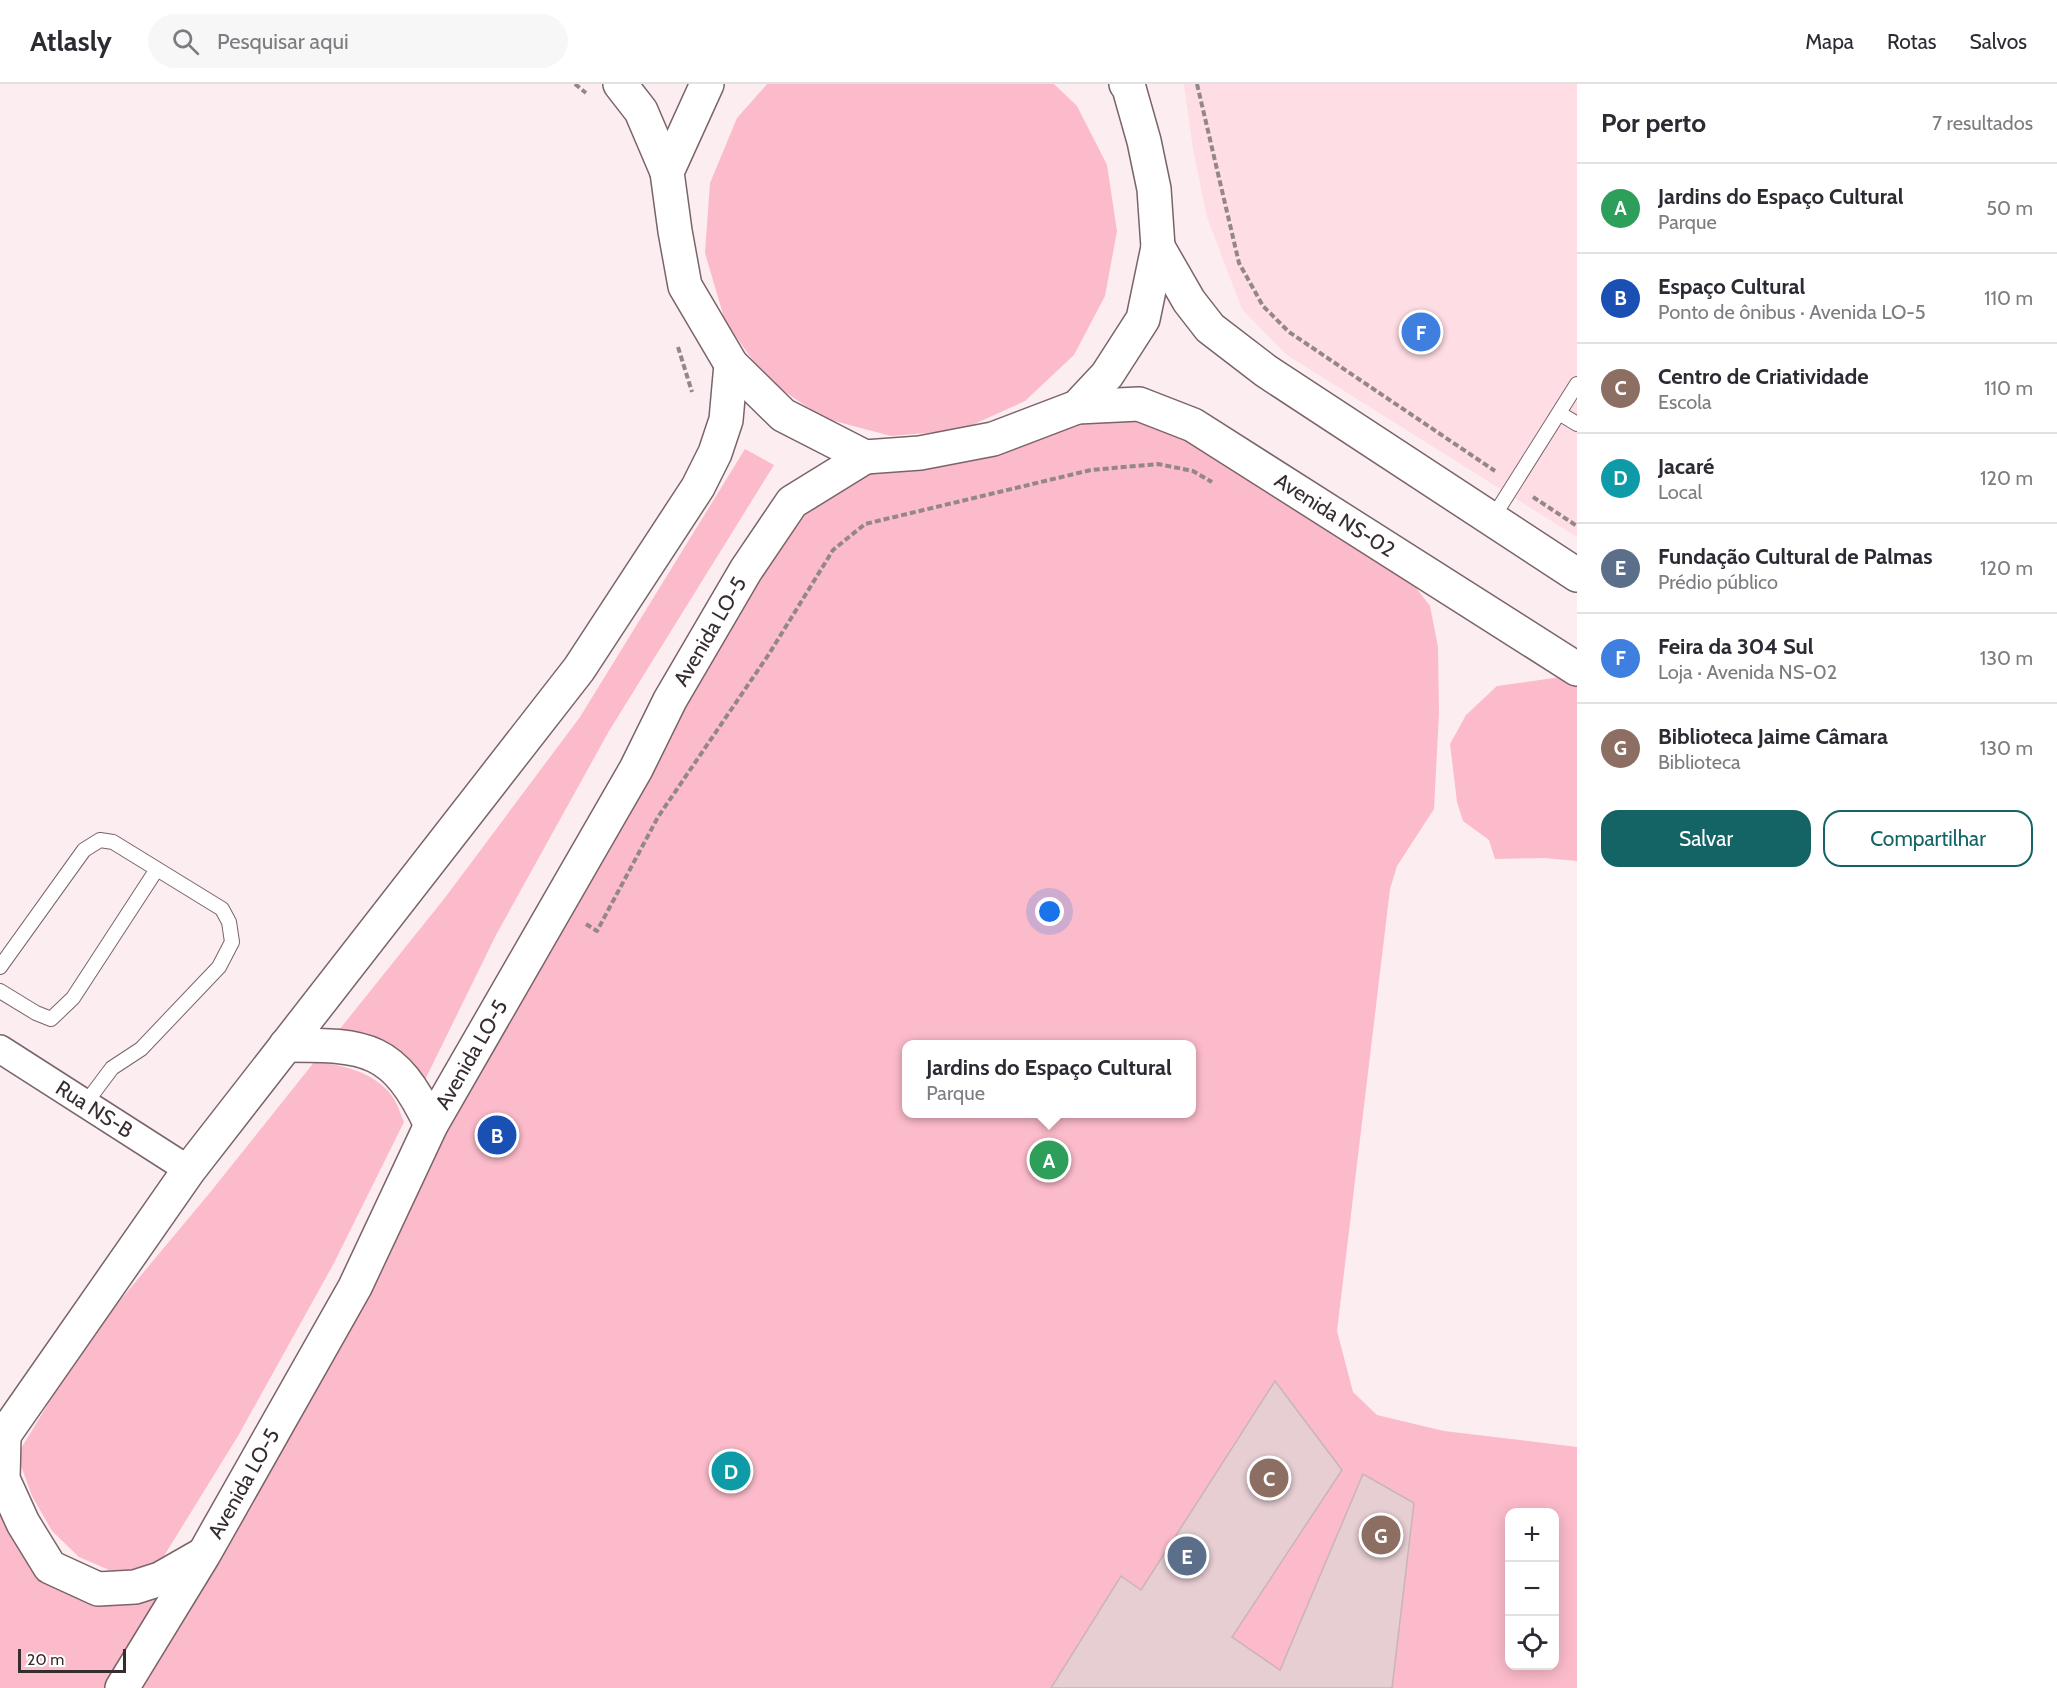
<!DOCTYPE html>
<html lang="pt">
<head>
<meta charset="utf-8">
<style>
	body { margin:0; font-family:Cabin,sans-serif; background:#f7f7f7; color:#2b2b33 }
	.controls { position:absolute; right:18px; bottom:18px; display:grid; overflow:hidden; border-radius:12px; box-shadow:0 3px 15px #0003 }
	.controls button { width:54px; height:54px; display:grid; place-items:center; padding:0; border:0; border-bottom:2px solid #e1e1e2; background:#fff; color:#2b2b33; font:30px sans-serif }
	.scale { position:absolute; left:18px; bottom:15px; width:108px; box-sizing:border-box; padding-left:6px; border:3px solid #362d2f; border-top:0; font-size:16px; line-height:21px; white-space:nowrap; color:#362d2f; -webkit-text-stroke:4px #fff; paint-order:stroke }
	.you { position:absolute; left:1050px; top:828px; width:21px; height:21px; margin:-15px; border:4px solid #fff; border-radius:50%; background:#1a73e8; box-shadow:0 0 0 9px #1a73e833 }
	.badge { display:grid; place-items:center; width:39px; height:39px; border-radius:50%; background:#146466; color:#fff; font-size:20px; font-weight:700 }
	.pin { position:absolute; translate:-50% -50%; border:3px solid #fff; box-shadow:0 2px 6px #0006 }
	.popup { position:absolute; left:902px; top:956px; width:294px; height:78px; box-sizing:border-box; display:grid; place-content:center; border-radius:12px; background:#fff; filter:drop-shadow(0 2px 4px #0005); font-size:20px; white-space:nowrap; color:#7c7c81 }
	.popup b { font-size:22px; color:#2b2b33 }
	.popup::after { content:''; position:absolute; left:50%; top:100%; margin-left:-12px; border:12px solid transparent; border-top-color:#fff }
	.list { margin:0; padding:0; list-style:none }
	h2 { display:flex; justify-content:space-between; align-items:center; height:78px; margin:0; padding:0 24px; font-size:26px }
	h2 small { font-size:20px; font-weight:400; color:#7c7c81 }
	.list li { display:grid; grid-template-columns:39px 1fr auto; gap:18px; align-items:center; box-sizing:border-box; height:90px; padding:0 24px; border-top:2px solid #e1e1e2 }
	.list b { display:block; font-size:22px; white-space:nowrap }
	.list p { margin:0; font-size:20px; white-space:nowrap; color:#7c7c81 }
	.list em { font-size:20px; font-style:normal; color:#7c7c81 }
	.actions { display:flex; gap:12px; padding:18px 24px }
	.actions a { flex:1; padding:14px 0; border:2px solid #146466; border-radius:18px; text-align:center; font-size:21px; color:#146466 }
	.actions .main { background:#146466; color:#fff }
	.icon { flex:none; width:33px; height:33px; fill:none; stroke:currentColor; stroke-width:2; stroke-linecap:round; stroke-linejoin:round }
	.map { position:relative; flex:none; width:1577px; height:1604px; overflow:hidden }
	header { display:flex; align-items:center; gap:36px; box-sizing:border-box; height:84px; padding:0 30px; background:#fff; border-bottom:2px solid #e1e1e2 }
	header strong { font-size:28px }
	nav { display:flex; gap:33px; margin-inline-start:auto; font-size:21px }
	.search { width:420px; height:54px; background:#f7f7f7; display:flex; align-items:center; gap:15px; box-sizing:border-box; padding:0 21px; border-radius:33px; color:#7c7c81; font-size:22px }
	main { display:flex }
	aside { flex:1; background:#fff }
	.map>svg:first-child { display:block }
</style>
</head>
<body>
<header>
<strong>Atlasly</strong>
<div class="search"><svg class="icon" aria-label="search" viewBox="0 0 24 24"><circle cx="10" cy="10" r="6"/><path d="M15 15l6 6"/></svg>Pesquisar aqui</div>
<nav><a>Mapa</a><a>Rotas</a><a>Salvos</a></nav>
</header>
<main>
<div class="map">
<svg width="1577" height="1604" viewBox="0 0 1577 1604">
	<rect width="100%" height="100%" fill="#fcedf0"/>
	<!-- built -->
	<path fill="#fedde4" d="M1184 0H1577V453L1287 271 1242 225 1207 133 1193 65Z"/>
	<!-- green -->
	<path fill="#fcbbca" fill-rule="evenodd" d="M767 0H1054L1077 22 1107 81 1117 147 1105 212 1074 271 1025 317 961 346 891 352 823 334 765 294 725 237 705 169 710 99 737 34Z
		M1135 331 1190 348 1396 478 1430 522 1438 563 1439 629 1434 725 1397 782 1390 805 1337 1247 1353 1308 1377 1331 1444 1347 1577 1363V1604H134L441 1046 797 425 869 384 1080 336ZM906 960H1192V1030H906ZM1510 1428H1554V1582H1510Z
		M745 365 774 381 609 647 496 851 421 1004C413 989 403 967 387 958 375 950 349 951 335 951L444 815 580 633Z
		M1568 592 1577 597V777L1544 774 1495 775 1489 756 1463 737 1457 718 1450 660 1466 631 1497 602Z
		M315 977C342 982 369 986 389 1008 396 1016 400 1028 404 1038L334 1179 238 1352 151 1493 109 1486 79 1473 52 1447 32 1412 17 1371 87 1256 208 1111Z
		M0 1412 45 1495 192 1482 113 1604H0Z"/>
	<!-- building -->
	<path fill="#e6ced3" stroke="#cab4b8" stroke-width="1.5" d="M1275 1297 1342 1386 1232 1553 1280 1586 1363 1390 1414 1419 1392 1604H1051L1121 1492 1141 1506Z"/>
	<g fill="none" stroke-linecap="round" stroke-linejoin="round">
		<!-- lane casing -->
		<g stroke="#796469" stroke-width="16">
			<path id="lane" d="M1559 329 1577 340
				M1492 435 1577 300
				M0 883 84 766 100 756 113 758 222 825 229 838 232 858 219 883 141 965 112 984 85 1020
				M0 907 36 929 51 935 73 914 157 785"/>
		</g>
		<!-- street casing -->
		<g stroke="#796469" stroke-width="30">
			<g id="street">
				<path id="s1" d="M0 965 189 1086"/>
			</g>
		</g>
		<!-- secondary casing -->
		<g stroke="#796469" stroke-width="36">
			<g id="secondary">
				<path d="M620 0 641 27 667 88"/>
				<path d="M707 0 667 88 675 147 685 202 731 280 783 331 865 373 920 369 993 355 1077 323 1107 291 1143 235 1158 163 1154 105 1144 57 1129 4 1126 0"/>
				<path d="M1158 163 1189 217 1210 244 1266 287 1577 491"/>
				<path id="s2" d="M1077 323 1139 320 1193 341 1577 585"/>
				<path d="M286 961C368 961 394 963 431 1041"/>
				<path d="M4 1352 3 1395 23 1439 50 1483 98 1505 135 1503 160 1495 202 1471"/>
				<path d="M0 1357 189 1086 579 585 698 403 715 369 726 336 731 280"/>
				<path id="s3" d="M122 1604 204 1470 355 1203 431 1041 636 685 670 616 746 486 792 418 865 373"/>
			</g>
		</g>
		<!-- path -->
		<path stroke="#93878a" stroke-width="4" stroke-dasharray="6 3" stroke-linecap="butt" d="M575 0 586 9
			M1197 0 1239 179 1263 222 1289 248 1495 387
			M678 263 692 308
			M1533 413 1577 442
			M586 840 597 847 658 733 769 570 833 466 865 440 1091 386 1158 380 1193 387 1212 398"/>
		<!-- lane -->
		<use href="#lane" stroke="#fff" stroke-width="14"/>
		<!-- street -->
		<use href="#street" stroke="#fff" stroke-width="27"/>
		<!-- secondary -->
		<use href="#secondary" stroke="#fff" stroke-width="33"/>
	</g>
	<g text-anchor="middle" stroke-width="6" stroke-linejoin="round" paint-order="stroke">
		<!-- street labels -->
		<g font-size="21" fill="#362d2f" stroke="#fff">
			<text dy="7" stroke="none"><textPath href="#s2" startOffset="288">Avenida NS-02</textPath></text>
			<text dy="7" stroke="none"><textPath href="#s3" startOffset="1210">Avenida LO-5</textPath></text>
			<text dy="7" stroke="none"><textPath href="#s3" startOffset="724">Avenida LO-5</textPath></text>
			<text dy="7" stroke="none"><textPath href="#s1" startOffset="112">Rua NS-B</textPath></text>
			<text dy="7" stroke="none"><textPath href="#s3" startOffset="238">Avenida LO-5</textPath></text>
		</g>
	</g>
</svg>
<div class="controls">
<button>+</button>
<button>−</button>
<button><svg class="icon" aria-label="locate" viewBox="0 0 24 24"><circle cx="12" cy="12" r="6"/><path d="M12 2v4M12 18v4M2 12h4M18 12h4"/></svg></button>
</div>
<div class="scale">20 m</div>
<div class="you"></div>
<div class="pin badge" style="left:1049px;top:1076px;background:#2e9e5b">A</div>
<div class="popup"><b>Jardins do Espaço Cultural</b>Parque</div>
<div class="pin badge" style="left:497px;top:1051px;background:#1a4fb4">B</div>
<div class="pin badge" style="left:1269px;top:1394px;background:#8d6e63">C</div>
<div class="pin badge" style="left:731px;top:1387px;background:#0f9aa8">D</div>
<div class="pin badge" style="left:1187px;top:1472px;background:#5c6f8a">E</div>
<div class="pin badge" style="left:1421px;top:248px;background:#3f7fe0">F</div>
<div class="pin badge" style="left:1381px;top:1451px;background:#8d6e63">G</div>
</div>
<aside>
<h2>Por perto<small>7 resultados</small></h2>
<ul class="list">
<li><span class="badge" style="background:#2e9e5b">A</span><div><b>Jardins do Espaço Cultural</b><p>Parque</p></div><em>50 m</em></li>
<li><span class="badge" style="background:#1a4fb4">B</span><div><b>Espaço Cultural</b><p>Ponto de ônibus · Avenida LO-5</p></div><em>110 m</em></li>
<li><span class="badge" style="background:#8d6e63">C</span><div><b>Centro de Criatividade</b><p>Escola</p></div><em>110 m</em></li>
<li><span class="badge" style="background:#0f9aa8">D</span><div><b>Jacaré</b><p>Local</p></div><em>120 m</em></li>
<li><span class="badge" style="background:#5c6f8a">E</span><div><b>Fundação Cultural de Palmas</b><p>Prédio público</p></div><em>120 m</em></li>
<li><span class="badge" style="background:#3f7fe0">F</span><div><b>Feira da 304 Sul</b><p>Loja · Avenida NS-02</p></div><em>130 m</em></li>
<li><span class="badge" style="background:#8d6e63">G</span><div><b>Biblioteca Jaime Câmara</b><p>Biblioteca</p></div><em>130 m</em></li>
</ul>
<div class="actions"><a class="main">Salvar</a><a>Compartilhar</a></div>
</aside>
</main>
</body>
</html>
